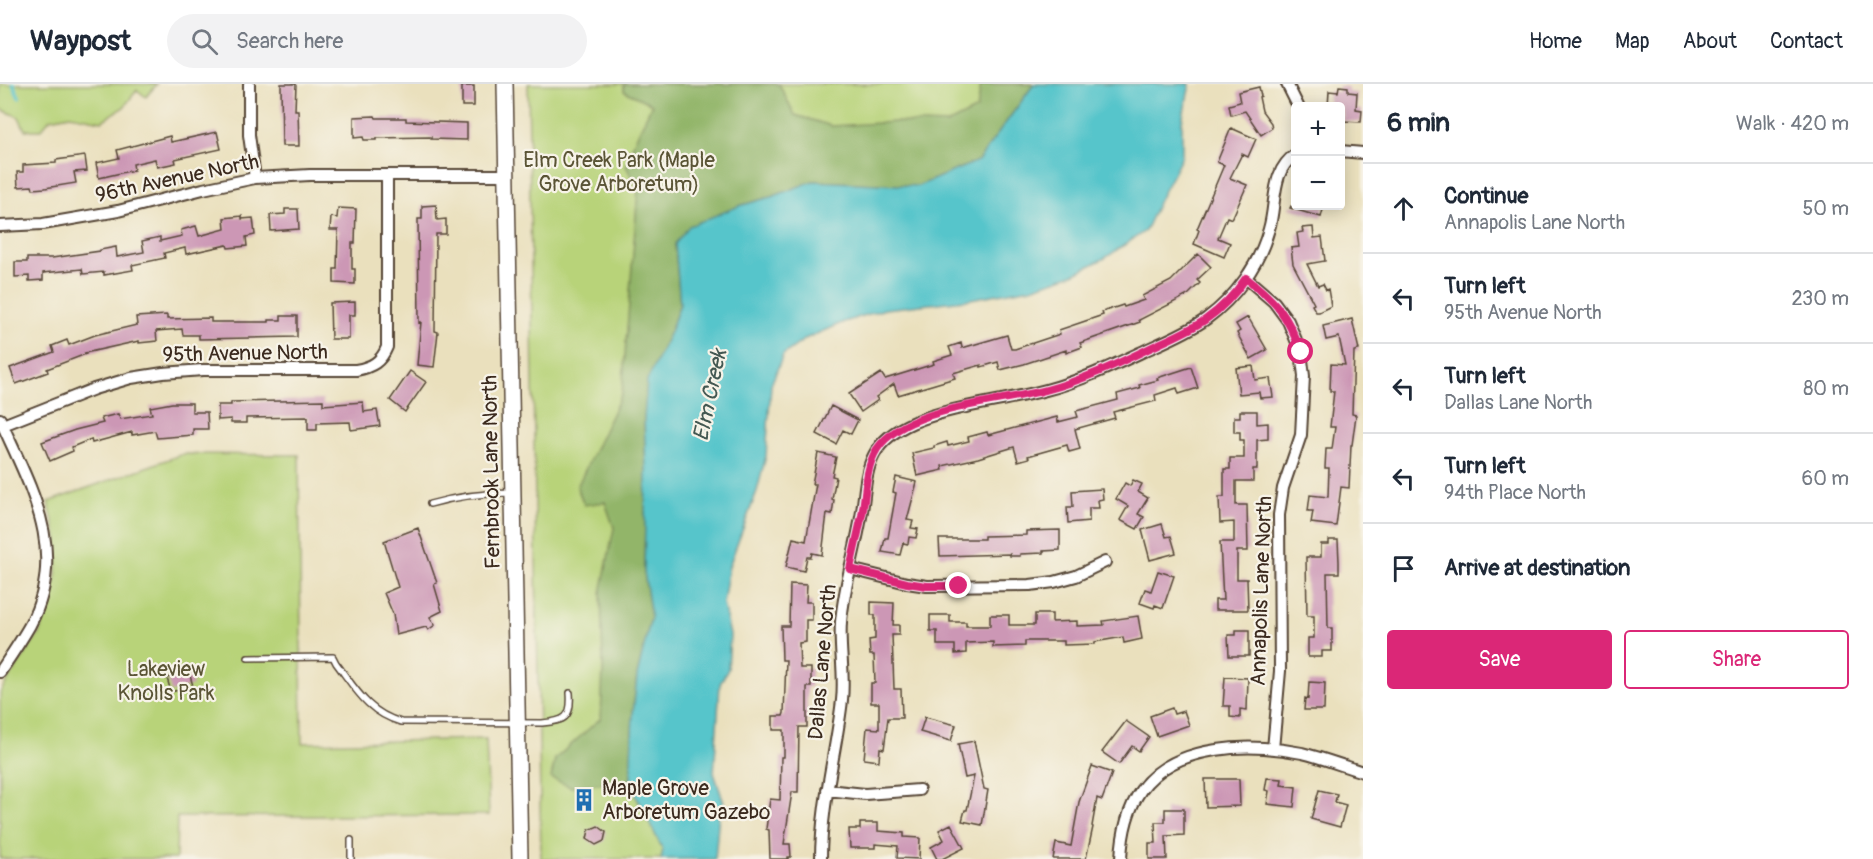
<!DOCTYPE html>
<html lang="en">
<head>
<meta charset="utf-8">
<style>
	body { margin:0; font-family:Pangolin,sans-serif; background:#f2f2f3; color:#1f2937 }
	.controls { position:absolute; right:18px; top:18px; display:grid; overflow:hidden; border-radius:6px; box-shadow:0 3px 15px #0003 }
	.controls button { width:54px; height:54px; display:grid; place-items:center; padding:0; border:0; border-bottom:2px solid #e0e1e3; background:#fff; color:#1f2937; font:30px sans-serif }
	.stop { position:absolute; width:18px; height:18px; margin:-14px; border:4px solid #db2777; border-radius:50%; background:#fff }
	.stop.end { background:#db2777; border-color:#fff; box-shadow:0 2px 6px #0008 }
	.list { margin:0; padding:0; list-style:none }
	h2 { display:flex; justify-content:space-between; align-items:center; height:78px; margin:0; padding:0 24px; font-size:26px }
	h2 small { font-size:20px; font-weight:400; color:#747a83 }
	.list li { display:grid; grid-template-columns:39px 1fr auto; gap:18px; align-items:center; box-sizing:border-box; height:90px; padding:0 24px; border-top:2px solid #e0e1e3 }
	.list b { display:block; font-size:22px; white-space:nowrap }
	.list p { margin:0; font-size:20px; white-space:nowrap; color:#747a83 }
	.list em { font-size:20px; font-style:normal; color:#747a83 }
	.actions { display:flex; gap:12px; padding:18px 24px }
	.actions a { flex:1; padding:14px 0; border:2px solid #db2777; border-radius:6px; text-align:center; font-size:21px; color:#db2777 }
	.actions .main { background:#db2777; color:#fff }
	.icon { flex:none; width:33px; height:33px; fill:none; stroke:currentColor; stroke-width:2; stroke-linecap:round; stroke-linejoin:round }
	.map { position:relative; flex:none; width:1363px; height:775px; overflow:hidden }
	header { display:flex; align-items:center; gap:36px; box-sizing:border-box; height:84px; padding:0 30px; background:#fff; border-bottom:2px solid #e0e1e3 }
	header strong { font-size:28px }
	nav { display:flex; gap:33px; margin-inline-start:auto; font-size:21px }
	.search { width:420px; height:54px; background:#f2f2f3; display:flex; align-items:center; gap:15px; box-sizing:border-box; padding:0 21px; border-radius:33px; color:#747a83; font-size:22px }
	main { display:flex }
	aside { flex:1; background:#fff }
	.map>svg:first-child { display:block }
</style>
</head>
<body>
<header>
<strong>Waypost</strong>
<div class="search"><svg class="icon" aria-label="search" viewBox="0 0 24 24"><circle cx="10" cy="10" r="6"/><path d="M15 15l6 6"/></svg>Search here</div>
<nav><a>Home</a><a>Map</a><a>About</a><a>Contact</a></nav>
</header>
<main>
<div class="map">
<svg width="1363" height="775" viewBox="0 0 1363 775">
	<rect width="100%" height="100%" fill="#f7f3e8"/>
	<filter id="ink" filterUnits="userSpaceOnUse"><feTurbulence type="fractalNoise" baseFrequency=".0167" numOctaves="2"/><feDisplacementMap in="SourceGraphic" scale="12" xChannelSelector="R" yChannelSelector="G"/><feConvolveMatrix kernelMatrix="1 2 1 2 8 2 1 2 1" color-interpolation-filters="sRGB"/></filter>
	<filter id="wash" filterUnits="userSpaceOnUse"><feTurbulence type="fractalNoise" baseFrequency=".008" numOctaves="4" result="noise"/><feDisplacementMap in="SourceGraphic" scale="24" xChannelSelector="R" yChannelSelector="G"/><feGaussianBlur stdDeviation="1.35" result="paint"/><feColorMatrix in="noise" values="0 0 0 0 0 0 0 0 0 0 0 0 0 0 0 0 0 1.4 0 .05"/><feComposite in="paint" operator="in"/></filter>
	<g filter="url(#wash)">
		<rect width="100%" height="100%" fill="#eae0bd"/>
		<!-- green -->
		<path fill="#b8d379" stroke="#7a7e4c" stroke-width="1.5" d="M0 0H157L146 13 137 6 124 23 102 37 70 31 50 35 41 46H25L19 33 0 25Z
			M528 0H1034L918 102 774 112 739 122 675 160 680 220 648 297 644 487 651 533 637 592 633 629 635 710 663 766 661 775H541Z
			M183 370 299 371 302 659 486 655 489 731 177 733 176 775H0V608L39 550 51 516 57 486V453L48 418Z"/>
		<!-- forest -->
		<path fill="#92b569" stroke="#667044" stroke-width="1.5" d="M624 0H779L795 31 832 42 895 38 947 40 977 25 981 0H1034L978 77 918 102 813 97 774 112 739 122 675 160 680 220 670 248 659 271 644 334 646 387 644 487 651 533 637 592 633 629 631 696 571 703 551 694 555 675 601 634 603 584 601 509 614 444 605 418 584 421 577 403 622 309 638 106 626 82 634 58 652 20 624 7Z"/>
		<!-- water -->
		<path fill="#57c5cb" stroke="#497874" stroke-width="1.5" d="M1034 0H1190L1182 37V71L1175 86 1161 112 1145 147 1105 174 1073 190 1031 204 965 216 885 225 844 238 807 254 783 271 771 301 766 372 757 407 729 482 723 519 730 551 728 585 720 600 714 689 724 719 719 730 715 775H661L663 766 635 710 631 696V674L633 629 637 592 651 533 644 487 646 387 644 334 647 297 670 248 680 220 675 160 689 142 739 122 774 112 813 97 918 102 978 77Z"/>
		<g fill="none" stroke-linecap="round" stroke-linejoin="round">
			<!-- stream -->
			<path stroke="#57c5cb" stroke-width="4" d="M13 0 19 13"/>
		</g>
		<g id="blocks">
			<!-- building -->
			<path fill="#cc97b5" d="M281 0H296L295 26H298L299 62H282Z
				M462 2H474V22H462Z
				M1339 2 1348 3V8L1357 9 1356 25 1362 26 1361 38 1342 37 1343 29H1341V22H1328L1329 7 1338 8Z
				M1259 3 1261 12 1259 13 1262 27 1271 39 1272 44 1261 51 1245 27 1231 31 1229 21 1240 18 1238 8Z
				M375 32 376 34H406V37L467 39V56L431 55V53L376 54V56H364L363 53 354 54V33Z
				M1231 44 1256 55 1248 73 1242 70 1230 94 1247 101 1232 135 1227 133 1218 154 1230 159 1224 173 1194 160 1199 146 1197 145 1224 81 1217 78Z
				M217 48 221 65 175 75 176 79 157 83 155 75 133 80 134 86 99 94 96 79 119 74 117 66 170 52 171 58Z
				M85 72 87 87 74 88 76 99 45 104 33 105 32 102 18 103 17 88H23V81L56 79V76Z
				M436 121 437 136 446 135V150H436L435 247 438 248 434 283 417 281 421 238 419 239 418 135H422V122Z
				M1291 122H1324L1321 133 1290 124Z
				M338 124 356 125 355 159H352V185H355V200L334 199V185H337L338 146H330L331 133 337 134Z
				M285 125H298L299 145 271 147 270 131 285 130Z
				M242 132V135L253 134 255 151 246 153 247 162 228 164 227 161 186 170 185 164 164 169 165 174 132 181 133 186 104 191V188L83 190 82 185 43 189V196L29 197V192L15 193V178H27V174H52L100 167V166L116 163 117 173 144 168 142 157 160 153V157L182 152 181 146 196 142 199 152 225 145 224 134Z
				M1313 143 1314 154 1322 153 1325 177 1307 180 1318 202 1323 200 1326 206 1328 205 1331 222 1319 228H1316L1312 221 1314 220 1293 180 1291 164 1299 163 1297 149 1303 148 1302 144Z
				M1198 170 1211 183 1197 196 1200 199 1188 211 1139 236 1140 238 1080 259 1082 263 1066 269V266L1024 280 1000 286 998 278 981 283V281L953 289 955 294 898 311 894 300 876 313 878 316 861 328 849 310 881 289 885 295 934 280 933 277 952 271 949 263 961 259 962 264 1007 251 1011 265H1015L1060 250 1059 246 1103 231 1102 228 1123 221 1124 223 1144 216 1142 212 1171 197Z
				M355 218V231H349V255H331L330 219Z
				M167 231V235L211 234V238H269V236H281V232H297V253L199 255V251H183L182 245 156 247 157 257 139 259V257L85 269 86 270 47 285 48 288 16 300 10 284 54 268 52 262 67 256 69 261 95 251 137 241 136 233Z
				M1248 233 1267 266 1251 275 1237 249 1240 247 1236 240Z
				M1352 235 1359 266 1354 267 1352 330 1356 331 1352 361H1351L1349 404 1341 403 1336 442 1311 439 1313 427H1308L1310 411 1328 413 1329 384H1325L1326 365H1332L1335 343H1330L1334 307H1330L1331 280 1345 281 1339 253 1326 256 1323 242Z
				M1253 282 1255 296 1270 294 1273 313 1260 314 1259 308 1239 310 1236 284Z
				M1191 283 1198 304 1179 310 1177 304 1155 311 1156 317 1113 328 1115 334 1075 345 1080 365 1069 368 1067 361 1028 372 1029 374 1018 377 1014 363 978 374 942 382 943 386 917 392 912 369 934 364V362L947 358 948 362 969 357 968 353 987 348 988 351 1057 333 1058 338 1078 333 1076 327 1118 316 1117 310 1140 304 1139 301 1158 296 1157 294Z
				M410 287 426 298 405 328 390 316Z
				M323 316V321L363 318 364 328 377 326 380 342 351 346 350 338 317 339V346H308V333L246 334V339H231V335L218 336V321H231V318Z
				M172 319H192V328H207L208 345H193V351L157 354 155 347 132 351V348L92 359 91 355 72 363 73 367 50 377 42 358 75 346 103 339 101 334 118 330 120 335 152 330 150 323Z
				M831 322 858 336 851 350 843 346 836 360 817 350Z
				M1240 327H1257V340L1268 339V355L1257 356V385H1253V397H1236V421H1247L1248 467H1237V495H1247L1248 526H1215V516H1223L1220 458H1234V438L1220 439 1219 413H1224V385H1230V374H1244V356H1240V348H1234V333H1240Z
				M818 369 836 373 832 392 836 393 832 415 834 416 832 430 827 429 822 471 812 469 811 473H807L804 487 786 483 793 454 806 457 816 400H812Z
				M896 393 917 398 907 436 913 437 911 444 918 445 916 454 909 453 908 460 903 459 900 471 882 468 885 454H888L896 409 893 408Z
				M1133 396 1142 400 1138 408 1148 414 1138 430 1144 433 1137 445 1120 436 1128 422 1116 415 1125 399 1130 402Z
				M1102 405 1103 415 1098 416 1099 424H1089V437L1068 439 1067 423H1073L1072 407Z
				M1162 440 1166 453 1171 452 1176 469 1150 476 1142 446Z
				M418 444 437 499 434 500 442 527 430 533 435 541 428 546 426 543 396 551 393 530 384 509 398 503 384 457Z
				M1060 446V466L1043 467V469L1020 470V472H1010V470L940 472 939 455H984V452L1026 451V447Z
				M1329 456H1338L1339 478V489H1327L1328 544H1332V567H1322V573H1308V554H1314V532H1307L1306 473H1321V460H1329Z
				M1158 487 1174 492 1163 524 1155 521 1154 524 1140 519 1145 505 1151 507Z
				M790 500 807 501 806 518H812V536H806V558L799 559 800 584H811V603H807V643H799L798 708H792L784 760H790L791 773H788V775H770L769 746 766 745 770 715 780 716 781 673H784V646H773V632H783L784 629 786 576H782L781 542H789Z
				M871 518 894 519 893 541H899V551H892L894 605H901L902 634H888L884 665 880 664 879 677 864 675 867 644 879 645V619H871V599H875L874 571H870L869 556 875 555V531H871Z
				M1035 530H1052V538L1077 537V542L1104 541 1103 537 1138 532 1142 555 1124 559 1123 553 1095 558V560L1064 561V557H1025V562L993 563V558L966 559V569L955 570V561H937V547H930V531H950V538H966V542H990V531H1009V541H1035Z
				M1236 546H1249V572H1229L1228 551H1236Z
				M189 588 193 602 171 608 167 594Z
				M1225 593 1248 594 1247 626 1240 625V634L1230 633V622H1223Z
				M1309 598 1325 599 1324 626H1304L1305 614 1308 615Z
				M1172 624 1174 630 1184 627 1189 641 1157 652 1150 632Z
				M925 633 956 641 951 657 920 648Z
				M1126 637 1149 653 1139 667 1132 662 1119 680 1102 668Z
				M974 657 984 705 988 706 982 741 962 737 965 726H967L974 692 965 694 958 660Z
				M1092 682 1112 689 1102 716 1097 714 1092 742 1093 743 1086 775H1053L1056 759 1071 762 1079 718Z
				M1267 694 1282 695 1281 701 1296 703 1294 723 1267 720 1269 707 1265 706Z
				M1205 695H1239L1240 722 1206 723Z
				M1319 706 1337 710 1335 718 1346 721 1340 743 1311 735Z
				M1165 725H1184V751L1166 752 1167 775H1149V759H1156L1155 738H1165Z
				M860 739H878V747L904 749V753L920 754 919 775 897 774 898 762 875 760V764H850L849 745H860Z
				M951 740 964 764 942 775H937L931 763 944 756 939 746Z
				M598 742 606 748 604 757 596 761 587 755 589 746Z"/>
		</g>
	</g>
	<g filter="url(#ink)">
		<use href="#blocks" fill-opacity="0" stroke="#554536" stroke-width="1.5"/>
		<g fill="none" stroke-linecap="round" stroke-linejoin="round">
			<!-- lane casing -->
			<g stroke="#554536" stroke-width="8">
				<path id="lane" d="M430 420C458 412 483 409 512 409
					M248 574 333 573 336 579C355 604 368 629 401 638L542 639C565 637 572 634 570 609
					M351 775V756"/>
			</g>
			<!-- street casing -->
			<g stroke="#554536" stroke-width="14">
				<path id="street" d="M249 0V51L255 94
					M1287 0 1298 22
					M1340 67 1363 69
					M0 142 43 140 118 127 203 105 255 94 310 91H506
					M1246 194 1274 218 1288 237 1301 268 1304 292 1301 351 1283 404 1279 431 1280 587 1273 665
					M3 341 94 305 131 294 163 289 203 286H356C372 283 381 278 387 263V91
					M850 485 907 499 927 502 1030 501 1054 498 1076 492 1105 478
					M0 588C10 573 21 557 30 541 69 467 30 403 0 335
					M827 706 865 710 919 706
					M821 775C821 721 836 669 842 616 845 590 839 564 841 538 844 502 855 468 861 433 865 413 864 390 874 371 882 355 898 345 914 338 957 321 1002 318 1046 306 1081 297 1114 281 1146 266 1166 257 1188 248 1206 235 1236 213 1259 181 1269 145 1277 119 1270 87 1296 70
					M1121 775C1122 751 1127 726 1141 706 1175 659 1251 659 1302 669 1323 674 1343 682 1363 688"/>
			</g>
			<!-- secondary casing -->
			<g stroke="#554536" stroke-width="18">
				<path id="secondary" d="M505 0 520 775"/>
			</g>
			<!-- lane -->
			<use href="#lane" stroke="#fff" stroke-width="5"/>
			<!-- street -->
			<use href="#street" stroke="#fff" stroke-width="10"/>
			<!-- secondary -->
			<use href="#secondary" stroke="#fff" stroke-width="15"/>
		</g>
	</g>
	<g fill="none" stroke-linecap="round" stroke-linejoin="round" filter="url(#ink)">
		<!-- route -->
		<path stroke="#db2777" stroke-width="8" d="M959 502H927L907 499 850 485C854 467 858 449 862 431 866 410 865 384 877 365 906 322 1000 319 1046 306 1081 297 1115 281 1148 265 1167 256 1187 248 1205 236 1221 225 1235 210 1246 194 1277 218 1288 232 1301 268"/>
	</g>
	<!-- icons -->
	<defs>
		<g id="building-bare" transform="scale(1.8)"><path d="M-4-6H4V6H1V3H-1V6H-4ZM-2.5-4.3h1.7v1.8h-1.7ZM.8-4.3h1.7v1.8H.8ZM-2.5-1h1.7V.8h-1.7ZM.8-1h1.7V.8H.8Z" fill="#1f6fb2" stroke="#f7f3e8" stroke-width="2.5" paint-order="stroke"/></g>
	</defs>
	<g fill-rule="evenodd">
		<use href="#building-bare" x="584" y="716"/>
	</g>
	<g text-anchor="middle" stroke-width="4.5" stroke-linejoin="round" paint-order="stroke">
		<!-- park labels -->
		<g font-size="21" fill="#5a5435" stroke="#f7f3e8">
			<text x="619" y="83">Elm Creek Park (Maple<tspan x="619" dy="24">Grove Arboretum)</tspan></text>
			<text x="166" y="592">Lakeview<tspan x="166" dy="24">Knolls Park</tspan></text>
		</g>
		<!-- street labels -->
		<g font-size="21" fill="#3b2a1e" stroke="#f7f3e8">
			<text transform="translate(177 94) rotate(-12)" y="7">96th Avenue North</text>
			<text transform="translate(245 269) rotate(-1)" y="7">95th Avenue North</text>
			<text transform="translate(491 388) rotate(-91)" y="7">Fernbrook Lane North</text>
			<text transform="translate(1261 507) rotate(-88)" y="7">Annapolis Lane North</text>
			<text transform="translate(822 578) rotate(-85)" y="7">Dallas Lane North</text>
		</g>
		<!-- poi labels -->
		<g font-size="21" fill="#3b2a1e" stroke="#f7f3e8" text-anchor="start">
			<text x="602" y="711">Maple Grove<tspan x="602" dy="24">Arboretum Gazebo</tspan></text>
		</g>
		<!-- water labels -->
		<g font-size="22" font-style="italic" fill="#435852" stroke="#f7f3e8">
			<text transform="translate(709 311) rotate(-78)" y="8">Elm Creek</text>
		</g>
	</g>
</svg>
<div class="controls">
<button>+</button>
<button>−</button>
</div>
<div class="stop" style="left:1301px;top:268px"></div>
<div class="stop end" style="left:959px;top:502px"></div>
</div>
<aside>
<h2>6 min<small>Walk · 420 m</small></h2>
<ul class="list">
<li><svg class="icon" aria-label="ahead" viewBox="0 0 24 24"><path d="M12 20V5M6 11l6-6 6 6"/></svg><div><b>Continue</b><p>Annapolis Lane North</p></div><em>50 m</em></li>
<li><svg class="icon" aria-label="left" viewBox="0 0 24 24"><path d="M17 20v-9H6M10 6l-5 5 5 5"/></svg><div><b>Turn left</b><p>95th Avenue North</p></div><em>230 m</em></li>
<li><svg class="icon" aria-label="left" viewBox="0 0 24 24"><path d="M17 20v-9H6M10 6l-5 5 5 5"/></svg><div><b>Turn left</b><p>Dallas Lane North</p></div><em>80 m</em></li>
<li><svg class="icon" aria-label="left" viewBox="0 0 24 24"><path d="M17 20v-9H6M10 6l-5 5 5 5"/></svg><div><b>Turn left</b><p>94th Place North</p></div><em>60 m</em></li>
<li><svg class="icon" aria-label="arrive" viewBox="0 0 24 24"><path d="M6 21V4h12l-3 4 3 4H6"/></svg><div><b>Arrive at destination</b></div></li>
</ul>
<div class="actions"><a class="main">Save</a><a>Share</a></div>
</aside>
</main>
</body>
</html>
